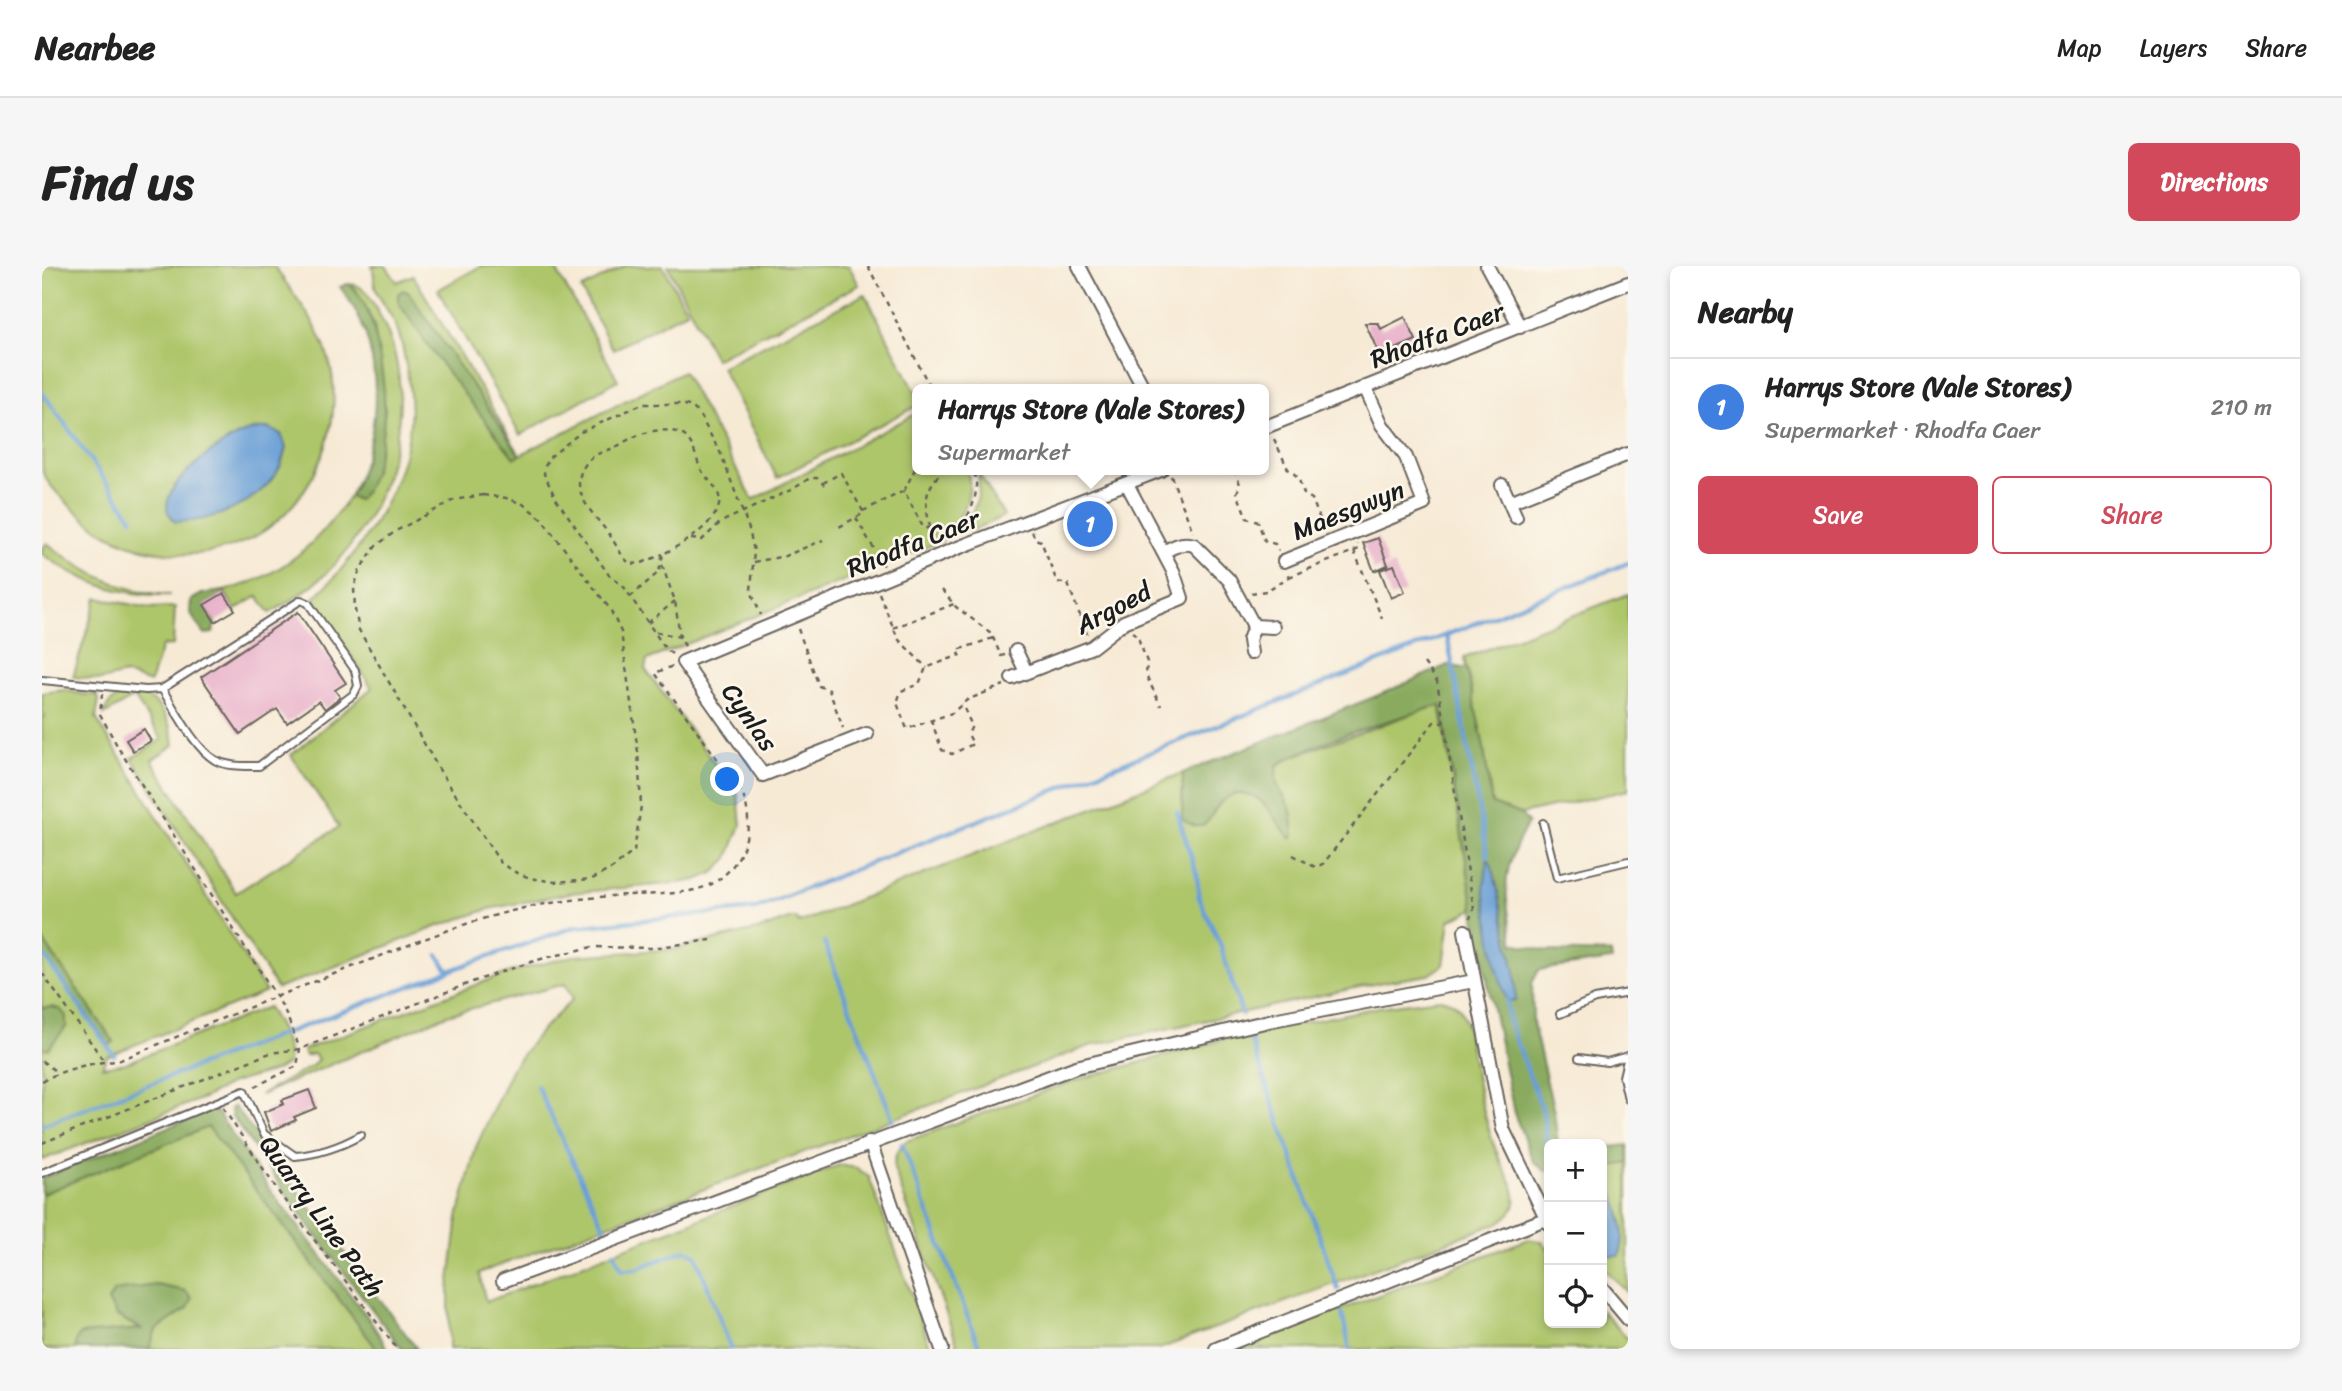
<!DOCTYPE html>
<html lang="en">
<head>
<meta charset="utf-8">
<style>
	body { margin:0; font-family:Sriracha,sans-serif; background:#f6f6f6; color:#222 }
	.controls { position:absolute; right:21px; bottom:21px; display:grid; overflow:hidden; border-radius:10px; box-shadow:0 4px 10px #0003 }
	.controls button { width:63px; height:63px; display:grid; place-items:center; padding:0; border:0; border-bottom:2px solid #e0e0e0; background:#fff; color:#222; font:35px sans-serif }
	.you { position:absolute; left:686px; top:514px; width:24px; height:24px; margin:-18px; border:5px solid #fff; border-radius:50%; background:#1a73e8; box-shadow:0 0 0 10px #1a73e833 }
	.badge { display:grid; place-items:center; width:46px; height:46px; border-radius:50%; background:#d1495b; color:#fff; font-size:23px; font-weight:700 }
	.pin { position:absolute; translate:-50% -50%; border:4px solid #fff; box-shadow:0 2px 7px #0006 }
	.popup { position:absolute; left:870px; top:118px; width:357px; height:91px; box-sizing:border-box; display:grid; place-content:center; border-radius:10px; background:#fff; filter:drop-shadow(0 2px 5px #0005); font-size:23px; white-space:nowrap; color:#767676 }
	.popup b { font-size:26px; color:#222 }
	.popup::after { content:''; position:absolute; left:50%; top:100%; margin-left:-14px; border:14px solid transparent; border-top-color:#fff }
	.list { margin:0; padding:0; list-style:none }
	h2 { display:flex; justify-content:space-between; align-items:center; height:91px; margin:0; padding:0 28px; font-size:30px }
	h2 small { font-size:23px; font-weight:400; color:#767676 }
	.list li { display:grid; grid-template-columns:46px 1fr auto; gap:21px; align-items:center; box-sizing:border-box; height:98px; padding:0 28px; border-top:2px solid #e0e0e0 }
	.list b { display:block; font-size:26px; white-space:nowrap }
	.list p { margin:0; font-size:23px; white-space:nowrap; color:#767676 }
	.list em { font-size:23px; font-style:normal; color:#767676 }
	.actions { display:flex; gap:14px; padding:21px 28px }
	.actions a { flex:1; padding:16px 0; border:2px solid #d1495b; border-radius:10px; text-align:center; font-size:24px; color:#d1495b }
	.actions .main { background:#d1495b; color:#fff }
	.icon { flex:none; width:38px; height:38px; fill:none; stroke:currentColor; stroke-width:2; stroke-linecap:round; stroke-linejoin:round }
	.map { position:relative; flex:none; width:1586px; height:1083px; overflow:hidden; border-radius:10px }
	header { display:flex; align-items:center; gap:42px; box-sizing:border-box; height:98px; padding:0 35px; background:#fff; border-bottom:2px solid #e0e0e0 }
	header strong { font-size:33px }
	nav { display:flex; gap:38px; margin-inline-start:auto; font-size:24px }
	.intro { display:flex; align-items:center; justify-content:space-between; box-sizing:border-box; height:168px; padding:0 42px }
	h1 { margin:0; font-size:49px }
	.button { padding:18px 32px; border-radius:10px; background:#d1495b; color:#fff; font-size:24px; font-weight:700 }
	main { display:flex; gap:42px; padding:0 42px }
	aside { flex:1; background:#fff; border-radius:10px; box-shadow:0 4px 10px #0003 }
	.map>svg:first-child { display:block }
</style>
</head>
<body>
<header>
<strong>Nearbee</strong>
<nav><a>Map</a><a>Layers</a><a>Share</a></nav>
</header>
<div class="intro"><h1>Find us</h1><a class="button">Directions</a></div>
<main>
<div class="map">
<svg width="1586" height="1083" viewBox="0 0 1586 1083">
	<rect width="100%" height="100%" fill="#fbf7ec"/>
	<filter id="ink" filterUnits="userSpaceOnUse"><feTurbulence type="fractalNoise" baseFrequency=".0143" numOctaves="2"/><feDisplacementMap in="SourceGraphic" scale="14" xChannelSelector="R" yChannelSelector="G"/><feConvolveMatrix kernelMatrix="1 2 1 2 8 2 1 2 1" color-interpolation-filters="sRGB"/></filter>
	<filter id="wash" filterUnits="userSpaceOnUse"><feTurbulence type="fractalNoise" baseFrequency=".00686" numOctaves="4" result="noise"/><feDisplacementMap in="SourceGraphic" scale="28" xChannelSelector="R" yChannelSelector="G"/><feGaussianBlur stdDeviation="1.57" result="paint"/><feColorMatrix in="noise" values="0 0 0 0 0 0 0 0 0 0 0 0 0 0 0 0 0 1.4 0 .05"/><feComposite in="paint" operator="in"/></filter>
	<g filter="url(#wash)">
		<rect width="100%" height="100%" fill="#f7ead5"/>
		<!-- green -->
		<path fill="#aec66b" stroke="#657144" stroke-width="2" d="M0 0H232C252 29 276 57 286 91 306 155 272 237 214 270 158 302 81 290 36 247 24 236 8 222 1 207 0 198 0 171 0 160 0 106 0 53 0 0Z
			M330 0H344L355 16 371 9 478 189 641 105 711 234 875 147V204H925C934 233 917 253 900 275L605 394 603 403 696 529 699 559 686 592 673 606 655 614 636 617 528 627 447 643 394 661 235 723 90 492 120 473 92 431 62 449C66 428 94 423 111 435 123 444 131 465 132 479L110 494 194 627 297 561 249 489 330 422 272 332C319 287 361 224 368 158 370 137 367 114 363 94 361 81 357 65 351 54 346 44 339 35 335 26 331 18 333 8 330 0Z
			M439 0H512L576 114 478 169 396 24Z
			M583 0H621L645 45 571 84 539 23Z
			M626 0H807L817 19 673 93Z
			M306 18C324 17 331 37 338 50 377 123 354 219 306 283 285 311 258 330 228 347L216 330 193 344 182 325C241 310 274 279 308 230L316 234 337 186 343 145 332 58 313 22Z
			M823 28 875 129V140L735 212 679 101Z
			M935 204 962 250 929 265 924 257C935 240 940 224 935 204Z
			M5 277C41 306 81 327 128 329 78 330 41 317 0 288V283Z
			M1586 328V524L1479 548 1450 538 1441 477 1422 392Z
			M55 332 108 342 133 341 131 379 120 380 108 417 83 408 59 414 31 411Z
			M22 424 44 429 54 428 57 433 54 452 224 726 65 790 60 801 84 797 226 741C235 759 249 776 246 797L233 805 190 817 164 831 0 894V452L3 450 0 446V427Z
			M1398 438 1432 643 1408 654 1402 699 1387 709 1341 716 1050 779 437 1007 444 1036 797 899 815 902 827 911 889 1083H407V1023L416 951 434 881 470 802 497 767 531 733 523 718 405 749 218 829 270 800 276 793 272 788 263 790 261 784 468 706 531 690 634 683 719 663 750 652H754L757 657 1141 507 1140 540 1235 500 1249 491Z
			M1398 733C1413 735 1419 741 1423 755 1433 800 1439 849 1457 892 1462 905 1476 922 1473 937 1472 946 1463 952 1456 957L1117 1083H917L852 903C852 890 855 884 864 875L1031 815 1183 773 1337 741Z
			M166 860 335 1083H0V928Z
			M1586 897V1027L1560 1000V902Z
			M1487 973 1500 976 1507 984V1057H1560V1045L1586 1073V1083H1193Z"/>
		<!-- forest -->
		<path fill="#8aab5f" stroke="#53643e" stroke-width="2" d="M306 18C333 33 344 117 342 146 342 168 333 219 316 234L308 230C341 165 345 81 298 21Z
			M361 24 367 27 478 189 472 192 397 95 356 36V28Z
			M182 325V327L163 339 173 356 171 367 162 368 148 347 149 334 160 328Z
			M1406 399 1425 403 1441 477 1450 538 1479 548 1486 557C1457 608 1463 622 1471 677L1504 685 1569 687 1570 694 1497 704 1490 717 1491 757 1512 846 1516 878H1507V905H1503L1491 895 1472 847 1435 663 1399 439C1349 454 1279 473 1235 499 1231 524 1240 522 1248 542 1251 550 1251 561 1252 570L1248 572C1239 562 1226 539 1216 533 1210 529 1202 527 1195 528 1163 534 1174 577 1140 553L1141 507 1332 431Z
			M0 673 72 776 67 779 0 687Z
			M10 741 18 743 24 750V761L6 783 0 782V742Z
			M192 840 375 1083H360L261 952 190 850 189 843Z
			M169 844 175 846 224 918 327 1053 346 1083H335L166 861 0 928V912Z
			M1586 879V897L1560 902V882Z
			M114 1019 144 1025 150 1033 146 1042 114 1064 107 1083H34V1075L38 1068 99 1063 75 1050 66 1035 72 1025Z"/>
		<!-- water -->
		<path fill="#699fd6" stroke="#425e79" stroke-width="2" d="M226 162 239 168 244 182C242 189 240 197 237 203 216 238 172 256 133 256 132 255 127 247 126 246 118 217 181 174 204 166 211 163 219 163 226 162Z
			M1446 591 1452 607 1473 706 1474 734 1465 735 1454 700 1442 623Z
			M1560 919 1569 921C1578 941 1586 969 1577 990H1565L1560 983Z"/>
		<g fill="none" stroke-linecap="round" stroke-linejoin="round">
			<!-- stream -->
			<path stroke="#699fd6" stroke-width="4.5" d="M0 126 90 252
				M1405 369 1446 591
				M1135 546 1155 609 1157 632 1178 678 1200 748
				M782 676 851 854
				M0 687 72 789
				M396 689 407 705
				M1465 735 1467 756 1501 845 1507 892
				M1208 772 1296 1023
				M495 820 563 963
				M0 859 434 695 533 661 713 643 1586 297
				M860 878 938 1083
				M572 986 580 1004 594 1003 643 984 654 989 689 1083
				M1300 1048 1308 1083"/>
		</g>
		<g id="blocks">
			<!-- building -->
			<path fill="#e9b1ca" d="M1363 51 1374 74 1338 90 1323 57H1336L1339 63Z
				M1336 272 1346 299 1332 305 1321 277Z
				M1352 299 1363 326 1349 332 1338 304Z
				M182 327 193 344 173 356 162 339Z
				M256 346 304 417 293 424 298 431 283 443 277 435 245 457 235 443 198 468 159 411Z
				M102 463 109 475 91 485 84 474Z
				M267 824 274 842 252 851 254 854 229 865 222 846 242 838 240 834Z"/>
		</g>
	</g>
	<g filter="url(#ink)">
		<use href="#blocks" fill-opacity="0" stroke="#69645d" stroke-width="2"/>
		<g fill="none" stroke-linecap="round" stroke-linejoin="round">
			<!-- lane casing -->
			<g stroke="#69645d" stroke-width="10">
				<path id="lane" d="M0 414 104 424 120 423 259 334 266 337 313 404 316 420 312 428 217 500C203 500 186 501 173 494 153 483 133 443 120 423
					M1501 557 1515 612 1586 595
					M1518 748 1553 733 1586 727
					M1586 790 1581 811 1586 833
					M1537 792 1565 796 1586 790
					M0 907 202 825 222 868 253 890C278 888 298 881 319 869"/>
			</g>
			<!-- street casing -->
			<g stroke="#69645d" stroke-width="16">
				<path id="street" d="M1037 0 1102 123
					M1445 0 1478 61
					M1221 162 1586 17
					M1460 219 1474 251
					M1468 236 1586 188
					M1121 286C1132 281 1140 275 1152 279L1187 314 1212 360 1207 374 1209 387
					M1242 295 1382 238 1364 191 1340 159 1323 121
					M1212 360 1231 361
					M974 385 984 406
					M970 412 1050 381 1082 356 1140 332 1131 305 1085 218
					M825 468 721 509 641 396 913 283 1119 204
					M1423 665 1461 863 1507 958
					M828 876 900 1083
					M461 1015 1034 801 1231 754 1432 715
					M1560 1022 1586 1053
					M1174 1083 1503 953"/>
			</g>
			<!-- path -->
			<path stroke="#69645d" stroke-width="2.5" stroke-dasharray="5 5" stroke-linecap="butt" d="M826 0 889 123
				M1232 173 1246 203 1256 211 1262 228 1270 233 1283 266
				M1192 204 1198 218 1195 227 1205 252 1216 256 1223 275 1233 278 1236 285
				M1129 210 1151 266
				M781 217 799 207 822 247 797 261
				M862 225 875 199
				M441 229 464 232 481 238 499 252 568 343 579 366 596 486 599 540 592 585 571 602 550 613 513 616 488 612 473 606 458 596 398 505 317 364 313 344 312 322 318 303 334 280 354 265 412 234Z
				M821 245 862 225 882 263 888 261 893 277
				M814 252 842 300
				M888 261C882 234 882 225 901 204
				M990 265 993 273 999 275 1015 316 1026 318 1045 368
				M915 267C928 248 940 227 931 204
				M649 273 660 274 679 256 751 223 768 212H775L782 219
				M1312 285 1340 352
				M712 296 743 290 781 274
				M620 299 633 335 638 371 644 382
				M1247 311 1317 283 1316 278
				M900 324 914 341 949 367 959 390 963 389
				M837 327 856 373 885 402
				M1209 327 1224 325 1247 311 1245 307
				M588 331 617 306 621 288C639 279 683 254 677 230 674 218 661 211 657 199 652 186 650 170 634 166 614 161 595 168 579 178 567 186 552 185 543 199 525 225 552 248 567 268 574 278 578 289 588 298L600 297 621 288
				M606 357 633 335
				M851 362 912 338
				M756 363 777 420 787 424 801 462
				M614 366 638 371
				M1090 366 1095 369 1105 396 1104 409 1119 440
				M951 372 916 384 918 389 884 402 877 418 859 425 855 437 865 463 910 447 925 434 962 419
				M630 388 623 382 582 321 567 309 513 231 502 208 503 200 508 191 539 166 600 138H640L650 141 657 148 679 188 707 263 712 285 709 325 719 349
				M1382 397 1395 415 1432 643 1428 652
				M60 428 58 448 77 483 234 730 242 743 258 783 255 800 212 821
				M889 454 900 484 910 488 931 478 926 468 930 460 920 438
				M1251 589 1273 601 1281 598 1392 456 1401 457
				M0 707 62 795
				M0 795 16 807
				M0 815C23 803 50 796 76 795 158 761 240 728 323 696 368 679 412 660 458 648 494 638 532 633 569 630 599 627 647 632 673 616 703 597 714 558 700 527L613 407 631 400
				M181 842 240 931 355 1083
				M0 877 228 787 258 783 433 715 495 694 550 681 610 682 669 674"/>
			<!-- lane -->
			<use href="#lane" stroke="#fff" stroke-width="6"/>
			<!-- street -->
			<use href="#street" stroke="#fff" stroke-width="12"/>
		</g>
	</g>
	<g text-anchor="middle" stroke-width="5" stroke-linejoin="round" paint-order="stroke">
		<!-- street labels -->
		<g font-size="26" fill="#1c1c1c" stroke="#fbf7ec">
			<text transform="translate(1395 69) rotate(-21)" y="9">Rhodfa Caer</text>
			<text transform="translate(1306 244) rotate(-22)" y="9">Maesgwyn</text>
			<text transform="translate(871 277) rotate(-22)" y="9">Rhodfa Caer</text>
			<text transform="translate(1071 342) rotate(-28)" y="9">Argoed</text>
			<text transform="translate(708 451) rotate(55)" y="9">Cynlas</text>
			<text transform="translate(280 950) rotate(54)" y="9">Quarry Line Path</text>
		</g>
	</g>
</svg>
<div class="controls">
<button>+</button>
<button>−</button>
<button><svg class="icon" aria-label="locate" viewBox="0 0 24 24"><circle cx="12" cy="12" r="6"/><path d="M12 2v4M12 18v4M2 12h4M18 12h4"/></svg></button>
</div>
<div class="you"></div>
<div class="pin badge" style="left:1048px;top:258px;background:#3f7fe0">1</div>
<div class="popup"><b>Harrys Store (Vale Stores)</b>Supermarket</div>
</div>
<aside>
<h2>Nearby<small></small></h2>
<ul class="list">
<li><span class="badge" style="background:#3f7fe0">1</span><div><b>Harrys Store (Vale Stores)</b><p>Supermarket · Rhodfa Caer</p></div><em>210 m</em></li>
</ul>
<div class="actions"><a class="main">Save</a><a>Share</a></div>
</aside>
</main>
</body>
</html>
